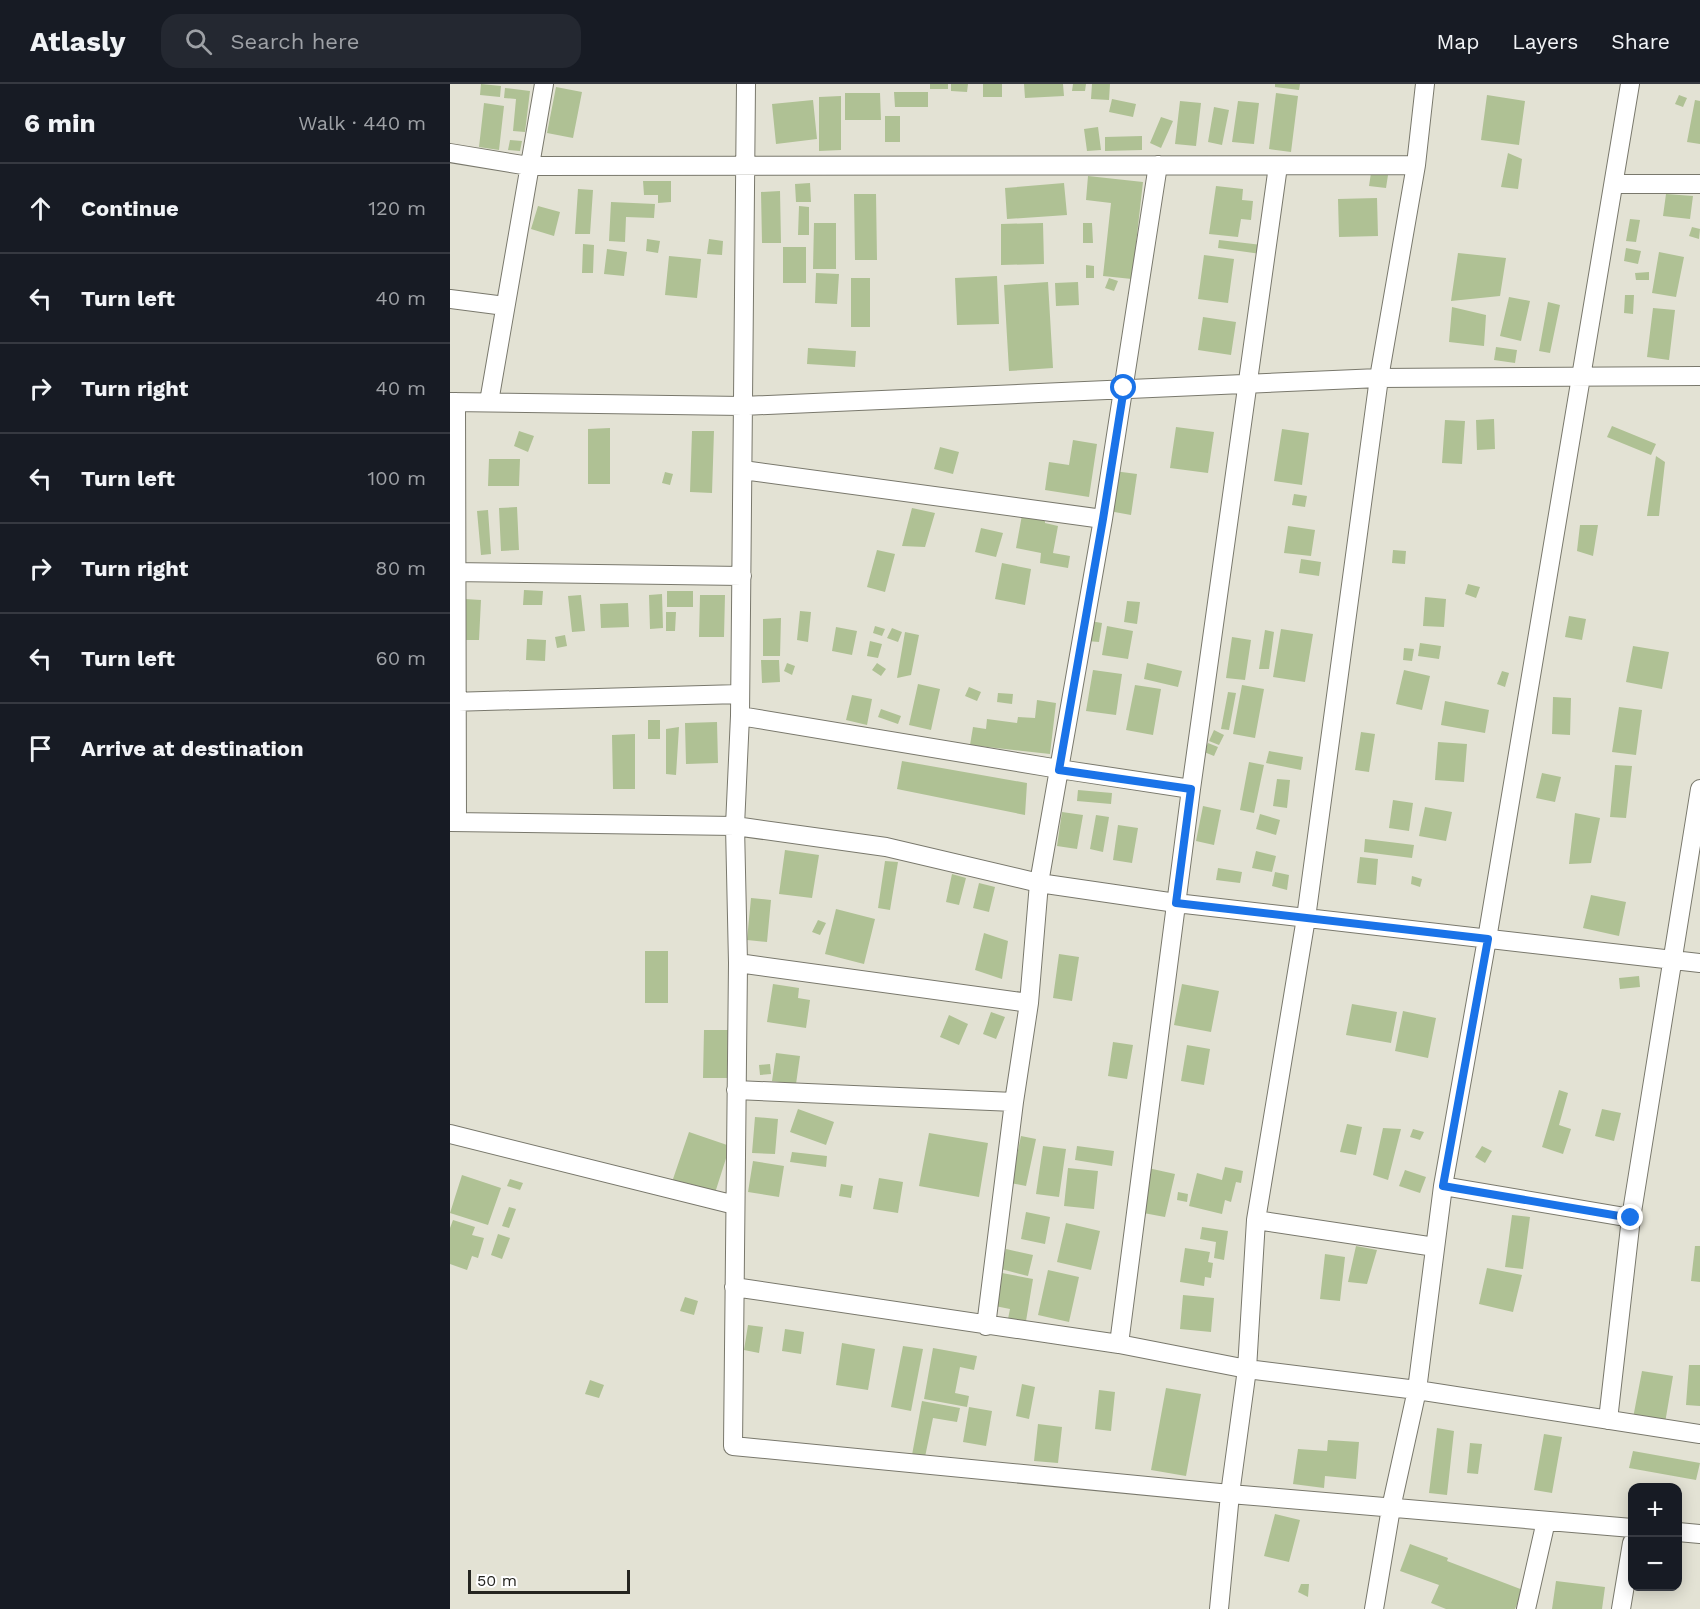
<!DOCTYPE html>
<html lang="en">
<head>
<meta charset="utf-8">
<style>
	body { margin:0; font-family:"Work Sans",sans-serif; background:#242831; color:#f1f3f6 }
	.controls { position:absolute; right:18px; bottom:18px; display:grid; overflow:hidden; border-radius:12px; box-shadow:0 3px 15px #0003 }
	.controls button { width:54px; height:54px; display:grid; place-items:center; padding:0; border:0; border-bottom:2px solid #363941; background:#171b24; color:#f1f3f6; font:30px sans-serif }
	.scale { position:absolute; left:18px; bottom:15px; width:162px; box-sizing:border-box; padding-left:6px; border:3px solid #252520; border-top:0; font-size:16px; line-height:21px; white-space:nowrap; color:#252520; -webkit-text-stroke:4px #fff; paint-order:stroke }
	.stop { position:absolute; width:18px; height:18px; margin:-14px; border:4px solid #1a73e8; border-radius:50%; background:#fff }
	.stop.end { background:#1a73e8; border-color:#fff; box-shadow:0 2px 6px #0008 }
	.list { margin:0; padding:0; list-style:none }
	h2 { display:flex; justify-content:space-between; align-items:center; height:78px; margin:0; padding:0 24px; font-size:26px }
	h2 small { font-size:20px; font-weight:400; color:#9ea1a6 }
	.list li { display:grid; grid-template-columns:39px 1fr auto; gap:18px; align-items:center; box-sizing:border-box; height:90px; padding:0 24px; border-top:2px solid #363941 }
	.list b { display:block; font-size:22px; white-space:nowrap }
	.list em { font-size:20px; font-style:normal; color:#9ea1a6 }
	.icon { flex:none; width:33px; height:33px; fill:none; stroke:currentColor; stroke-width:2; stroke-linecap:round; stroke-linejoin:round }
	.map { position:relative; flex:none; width:1250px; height:1525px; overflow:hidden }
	header { display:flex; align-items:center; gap:36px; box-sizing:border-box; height:84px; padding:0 30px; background:#171b24; border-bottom:2px solid #363941 }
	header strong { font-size:28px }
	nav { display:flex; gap:33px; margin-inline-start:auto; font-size:21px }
	.search { width:420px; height:54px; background:#242831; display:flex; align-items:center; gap:15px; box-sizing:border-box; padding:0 21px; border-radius:18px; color:#9ea1a6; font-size:22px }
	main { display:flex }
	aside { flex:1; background:#171b24 }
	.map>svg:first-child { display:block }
</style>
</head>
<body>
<header>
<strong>Atlasly</strong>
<div class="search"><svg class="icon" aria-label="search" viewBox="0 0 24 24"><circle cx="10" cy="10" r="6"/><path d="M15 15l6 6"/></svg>Search here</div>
<nav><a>Map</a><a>Layers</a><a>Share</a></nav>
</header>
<main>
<aside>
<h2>6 min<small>Walk · 440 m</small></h2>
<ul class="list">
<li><svg class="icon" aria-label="ahead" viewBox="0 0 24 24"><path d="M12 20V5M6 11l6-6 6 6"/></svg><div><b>Continue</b></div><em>120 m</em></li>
<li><svg class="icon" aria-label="left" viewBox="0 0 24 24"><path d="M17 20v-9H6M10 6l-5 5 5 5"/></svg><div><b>Turn left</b></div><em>40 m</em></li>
<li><svg class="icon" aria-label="right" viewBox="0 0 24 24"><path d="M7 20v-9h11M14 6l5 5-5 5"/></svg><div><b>Turn right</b></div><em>40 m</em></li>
<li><svg class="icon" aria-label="left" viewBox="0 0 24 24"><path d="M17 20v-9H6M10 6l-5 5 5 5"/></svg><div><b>Turn left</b></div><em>100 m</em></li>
<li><svg class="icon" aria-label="right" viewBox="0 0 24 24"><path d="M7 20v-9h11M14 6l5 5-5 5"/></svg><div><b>Turn right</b></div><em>80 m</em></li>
<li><svg class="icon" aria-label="left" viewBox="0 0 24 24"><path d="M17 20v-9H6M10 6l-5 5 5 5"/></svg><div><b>Turn left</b></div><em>60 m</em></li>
<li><svg class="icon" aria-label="arrive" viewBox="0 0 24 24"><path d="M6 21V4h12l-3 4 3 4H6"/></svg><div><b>Arrive at destination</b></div></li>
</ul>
</aside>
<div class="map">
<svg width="1250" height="1525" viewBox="0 0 1250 1525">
	<rect width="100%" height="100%" fill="#e3e2d4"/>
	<!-- building -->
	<path fill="#afc194" d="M31 0 51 2 50 13 30 11Z
		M480 0H498V5H480Z
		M501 0H518L517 8 501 7Z
		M533 0H552V13H533Z
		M574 0H613L614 12 575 14Z
		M623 0H636L635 7H622Z
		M642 0H660L659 16 641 15Z
		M825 0H850L849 6 825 3Z
		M106 3 132 8 123 54 97 49Z
		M55 4 80 7 75 48 63 47 66 15 54 14Z
		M444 8H478V23H445Z
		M395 9H430L431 36H395Z
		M826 9 848 12 841 68 819 65Z
		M1037 11 1075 17 1069 61 1031 56Z
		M1229 11 1237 14 1233 23 1225 20Z
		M391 12V66L369 67V13Z
		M662 15 686 20 683 33 659 28Z
		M363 16 367 55 326 60 322 20Z
		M1245 16 1250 17V60L1237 58Z
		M730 17 751 19 746 62 725 60Z
		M788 17 809 19 804 60 782 58Z
		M34 19 54 22 49 66 29 63Z
		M764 23 779 26 772 61 758 58Z
		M435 32H450V58H435Z
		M711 33 723 37 711 64 700 59Z
		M648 43 651 66 637 67 634 45Z
		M692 52V66L655 67V53Z
		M60 56 72 57 70 67 58 66Z
		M1058 69 1072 75 1068 105 1051 103Z
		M921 89 938 91 936 104 919 102Z
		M638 92 693 98 682 195 653 192 661 119 636 116Z
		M193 97H221V118L208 119V111H194Z
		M360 99 361 118H346L345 100Z
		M614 99 617 131 557 135 555 104Z
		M766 102 793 105 792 116 803 117 801 136 791 135 788 153 759 150Z
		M128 105 143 106 140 150H125Z
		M330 107 331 159H312L311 108Z
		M404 110H426L427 176H405Z
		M1216 110 1243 112 1240 135 1213 132Z
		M927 114 928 152 889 153 888 115Z
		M161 118 205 120 204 134 176 133 175 158 159 157Z
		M88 122 110 128 104 152 81 145Z
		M349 122 359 123V151H348Z
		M1180 135 1190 136 1186 158 1176 157Z
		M364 139H386V185H363Z
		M593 139 594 180 551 181V140Z
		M633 139H642L643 159H633Z
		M1242 143 1250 145 1249 155 1239 152Z
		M197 155 210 157 208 169 196 167Z
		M259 155 273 157 272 171 257 170Z
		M769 156 812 161 811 170 768 164Z
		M133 160 144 161 143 189H132Z
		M333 163H356V199H333Z
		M1176 164 1191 167 1188 180 1174 177Z
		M157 165 177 168 174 192 154 190Z
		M1209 168 1234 173 1226 213 1202 209Z
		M1008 169 1056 174 1050 212 1001 217Z
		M754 171 784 175 778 219 748 215Z
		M219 172 251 175 247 214 215 211Z
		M636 181 644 182V194H636Z
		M1199 188V196H1186L1185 189Z
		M366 189 389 190 387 220 365 219Z
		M547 192 549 240 507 241 505 194Z
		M401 194H420V243H401Z
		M659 194 668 197 664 207 655 204Z
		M598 198 603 284 559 287 554 201Z
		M628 198 629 221 606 222 605 199Z
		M1175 211H1184L1183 230 1174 229Z
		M1059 213 1080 217 1071 257 1050 252Z
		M1098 218 1110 221 1100 269 1089 267Z
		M1002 223 1036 231 1034 262 999 258Z
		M1203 224 1225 226 1219 276 1197 273Z
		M753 233 786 238 781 271 748 266Z
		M1046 263 1067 266 1065 279 1044 276Z
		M358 264 406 267 405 283 357 280Z
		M1044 335 1045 365 1027 366 1026 336Z
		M995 336 1015 337 1012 380 992 379Z
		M1162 342 1206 360 1201 371 1157 353Z
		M726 343 764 348 758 389 720 384Z
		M160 344V400H138V345Z
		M832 345 859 349 852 401 824 397Z
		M69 347 84 352 78 368 64 362Z
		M242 347H264L262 409 240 408Z
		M623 356 647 360 639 413 595 406 599 378 619 381Z
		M490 363 509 368 503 390 484 385Z
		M1206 372 1215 378 1209 432H1197Z
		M39 375H70L69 402H38Z
		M664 387 687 390 681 431 659 427Z
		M215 388 223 390 220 401 212 399Z
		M844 410 857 412 855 423 842 421Z
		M67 423 69 466 51 467 49 424Z
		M462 424 485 429 475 463 452 462Z
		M38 426 41 470 31 471 27 427Z
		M572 431 595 435V439L608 442 603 469 620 472 618 484 590 479 591 469 566 464Z
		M1130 441H1148L1143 472 1127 467Z
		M838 442 865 446 861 472 834 469Z
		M531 444 553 449 546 473 525 468Z
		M427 466 445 470 435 508 417 503Z
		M943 466 956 467 955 480 942 479Z
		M851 475 871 478 869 492 849 489Z
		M552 479 581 485 575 521 545 515Z
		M1018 500 1030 503 1026 514 1015 510Z
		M74 506 93 507 92 521H73Z
		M217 507H243V523H217Z
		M212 510 213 544 200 545 199 511Z
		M131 511 135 547 122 548 118 512Z
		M250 511H275L274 553H249Z
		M975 513 996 515 994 543 973 542Z
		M15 515 31 516 29 556H14Z
		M677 517 690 518 687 540 674 538Z
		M178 519 179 543 151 544 150 520Z
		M350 527 361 528 358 558 347 556Z
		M216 528H226L225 547H216Z
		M1119 532 1136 535 1132 556 1115 553Z
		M331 534 330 572H313V535Z
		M640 537 652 539 649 558 637 557Z
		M425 542 435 545 432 552 423 549Z
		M657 542 683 547 678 575 652 571Z
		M386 543 407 547 402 571 382 567Z
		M442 544 452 548 448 558 437 554Z
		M831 545 863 550 855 598 823 593Z
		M815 546 824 548 819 585H809Z
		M455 548 469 551 461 591 447 594Z
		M115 551 117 562 107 564 105 553Z
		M782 553 801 556 795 596 776 594Z
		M77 555 96 556 95 577 76 576Z
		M420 557 432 560 428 574 417 572Z
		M970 559 991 562 989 575 968 572Z
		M1183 562 1219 568 1212 605 1176 598Z
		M954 564 964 565 962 577 953 576Z
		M311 576H329L330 598 312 599Z
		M337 579 345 582 342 591 334 587Z
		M427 579 436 585 431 592 422 586Z
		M697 579 732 587 728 603 694 595Z
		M643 586 672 590 666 631 636 627Z
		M954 586 980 592 972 626 946 620Z
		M1052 587 1059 589 1055 603 1047 600Z
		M468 600 490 605 481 646 459 641Z
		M685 601 711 605 703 651 676 646Z
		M792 601 814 605 805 654 783 650Z
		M519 603 531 608 527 617 515 612Z
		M778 608 786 609 779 646 771 645Z
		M548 609 563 610 562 620 547 618Z
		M402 611 422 615 417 641 396 636Z
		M1103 613 1121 614 1120 651 1102 650Z
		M587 616 606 619 600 670 520 661 523 643 536 645 537 635 567 639 568 633 585 634Z
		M995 617 1039 626 1035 649 991 641Z
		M1169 623 1192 626 1186 671 1162 668Z
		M431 625 451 632 448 640 428 633Z
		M198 636H210V655H198Z
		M267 638 268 679 236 680 235 639Z
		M229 643 226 691 216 690V645Z
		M764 646 774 651 769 661 759 657Z
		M911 648 925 650 919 688 905 686Z
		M185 650V705H163L162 651Z
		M988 658 1017 660 1014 698 985 696Z
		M758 659 768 663 764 672 754 668Z
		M819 667 853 673 851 686 816 679Z
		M452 677 577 699 575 731 447 705Z
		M799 678 814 681 804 729 790 726Z
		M1165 681 1182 682 1176 734 1160 733Z
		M1092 689 1111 693 1105 718 1086 714Z
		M827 695 840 696 837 724 823 722Z
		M628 706 662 709 661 720 627 717Z
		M943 716 963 719 959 747 939 744Z
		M753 722 771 726 764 761 746 757Z
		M975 723 1002 728 996 757 969 752Z
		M612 728 633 731 627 765 607 762Z
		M1125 729 1150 734 1141 779 1119 780Z
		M810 730 830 736 826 751 806 745Z
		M646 731 659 733 653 768 640 765Z
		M668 741 688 744 682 779 663 776Z
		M915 755 964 761 962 774 914 768Z
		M335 766 369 771 362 814 329 810Z
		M806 767 826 772 822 788 802 784Z
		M910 773 928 775 926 801 907 799Z
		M435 777 448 778 440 826 428 824Z
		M768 784 792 788 790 799 766 796Z
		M825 788 839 791 837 806 822 802Z
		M502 790 516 794 509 821 496 818Z
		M962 792 972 795 970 803 961 800Z
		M529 799 545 803 539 828 523 824Z
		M1141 811 1176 818 1169 852 1133 844Z
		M301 814 321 816 317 858 297 856Z
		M386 825 425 835 414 880 375 870Z
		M368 836 376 839 370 851 362 848Z
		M534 849 558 857 552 895 525 886Z
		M195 867H218V919H195Z
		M609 870 629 873 622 917 603 914Z
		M1189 892 1190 903 1170 905 1169 894Z
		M323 900 349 904 348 914 360 916 356 944 317 938Z
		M732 900 769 907 761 948 724 941Z
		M902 920 947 928 941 959 896 951Z
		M953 927 986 934 978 974 945 967Z
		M541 928 555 933 546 955 533 950Z
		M499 931 518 940 509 961 490 953Z
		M254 946H278L277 994H253Z
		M663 958 683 961 677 995 658 992Z
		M737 961 760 965 754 1001 731 997Z
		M326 969 350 972 346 1000 322 997Z
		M320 980 321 990 310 991 309 981Z
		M1109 1006 1118 1009 1109 1041 1121 1045 1113 1070 1092 1063Z
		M348 1025 384 1038 376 1061 340 1048Z
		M1152 1025 1171 1029 1164 1057 1145 1052Z
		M305 1033 328 1035 325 1070 302 1069Z
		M897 1040 912 1043 906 1071 890 1068Z
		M933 1044 951 1045 938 1096 923 1091Z
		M963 1045 974 1048 970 1056 960 1053Z
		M239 1048 280 1062 264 1112 222 1098Z
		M479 1049 538 1059 529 1113 469 1102Z
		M571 1052 586 1055 576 1102 561 1099Z
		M593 1062 616 1065 609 1113 586 1110Z
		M627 1062 664 1067 662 1082 625 1076Z
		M1032 1062 1042 1067 1035 1079 1025 1073Z
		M342 1068 377 1072 376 1083 340 1078Z
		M303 1077 334 1082 329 1113 298 1108Z
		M775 1083 793 1087 791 1099 786 1098 781 1118 775 1116 772 1130 739 1122 747 1089 772 1096Z
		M618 1084 648 1087 644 1125 614 1122Z
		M698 1084 725 1090 715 1133 688 1128Z
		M955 1086 976 1093 970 1109 949 1102Z
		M12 1091 51 1104 38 1141 0 1129Z
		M429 1094 453 1098 448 1129 423 1125Z
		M60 1095 73 1099 70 1106 57 1102Z
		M391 1100 403 1102 401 1114 389 1112Z
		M728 1108 738 1110 737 1118 727 1116Z
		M59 1123 66 1125 59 1144 52 1142Z
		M576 1128 600 1133 595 1160 571 1155Z
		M1062 1131 1080 1133 1073 1185 1055 1183Z
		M3 1136 25 1143 22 1151 34 1154 28 1174 22 1172 17 1186 0 1180V1144Z
		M616 1139 650 1147 641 1186 607 1178Z
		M752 1143 778 1147 774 1176 764 1174 766 1158 750 1155Z
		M48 1150 60 1154 52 1175 41 1171Z
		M906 1162 927 1166 917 1200 898 1198Z
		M1245 1162H1250V1198L1241 1197Z
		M735 1164 760 1168 758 1178 763 1179 761 1194 755 1193 754 1202 730 1198Z
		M556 1165 583 1171 578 1192 551 1185Z
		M875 1170 895 1173 890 1217 870 1215Z
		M1037 1184 1072 1191 1063 1228 1029 1220Z
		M598 1186 629 1193 619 1238 588 1231Z
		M552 1189 583 1195 575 1243 557 1240 560 1225 545 1222Z
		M733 1211 764 1214 761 1248 730 1245Z
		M235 1213 248 1217 244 1231 230 1227Z
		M298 1241 313 1243 309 1269 294 1266Z
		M335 1245 354 1248 351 1270 332 1267Z
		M392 1259 425 1265 418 1306 386 1301Z
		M453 1262 473 1265 461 1327 441 1323Z
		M483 1264 527 1272 524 1286 510 1283 505 1309 519 1312 517 1323 474 1315Z
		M1239 1281H1250V1322L1236 1321Z
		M1192 1287 1223 1292 1215 1339 1183 1334Z
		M140 1296 154 1301 149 1314 135 1310Z
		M572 1300 585 1303 579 1335 566 1332Z
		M716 1304 751 1310 736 1392 701 1386Z
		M649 1306 665 1308 661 1347 645 1345Z
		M472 1317 510 1324 507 1338 483 1334 475 1373 462 1371Z
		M519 1323 542 1327 536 1362 513 1358Z
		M588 1340 612 1343 608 1379 584 1377Z
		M987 1344 1004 1347 997 1411 979 1409Z
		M1094 1350 1112 1353 1102 1409 1084 1406Z
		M878 1356 909 1358 906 1395 875 1392 874 1404 843 1400 848 1365 877 1367Z
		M1020 1359 1032 1360 1028 1390 1017 1389Z
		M1183 1367 1250 1379 1246 1396 1179 1384Z
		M825 1430 850 1436 839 1478 814 1472Z
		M960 1460 998 1474 997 1477 1073 1506 1065 1525H996L981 1519 989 1501 950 1487Z
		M1106 1497 1155 1503 1152 1525H1102Z
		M851 1500H859L858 1513 848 1508Z"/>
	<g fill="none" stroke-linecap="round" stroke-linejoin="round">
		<!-- street casing -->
		<g stroke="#79786c" stroke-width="20">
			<path id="street" d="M296 0 290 632 285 742 288 879 283 1362 780 1410 1182 1444
				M0 69 79 82 966 81
				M1164 100H1250
				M0 215 55 222
				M0 318 293 322 929 294 1250 292
				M6 318 7 738
				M39 318 94 0
				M293 386 653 435
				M0 488 292 492
				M0 618 290 610
				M290 632 609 685 741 705
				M0 738 285 742 436 763 589 799 726 819 1250 879
				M288 879 579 919
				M286 1006 564 1018
				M0 1050 285 1121
				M993 1102 1181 1134
				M806 1136 985 1163
				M284 1203 669 1260 797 1285 967 1306 1250 1350
				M536 1242 564 1018 579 919 589 799 653 435 708 81
				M669 1260 741 705 828 82
				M1158 1336 1181 1134 1250 705
				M1228 1448 1250 1450
				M769 1525 780 1410 797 1285 806 1136 856 834 929 294 966 81 975 0
				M924 1525 941 1424 967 1306 993 1102 1037 855 1180 0
				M1076 1525 1096 1437
				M1171 1525 1182 1459"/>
		</g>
		<!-- street -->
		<use href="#street" stroke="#fff" stroke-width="18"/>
	</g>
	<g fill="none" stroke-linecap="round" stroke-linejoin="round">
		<!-- route -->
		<path stroke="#1a73e8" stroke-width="8" d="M674 304 653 435 609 686 741 705 726 819 1038 855 993 1102 1181 1134"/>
	</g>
</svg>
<div class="controls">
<button>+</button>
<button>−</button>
</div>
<div class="scale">50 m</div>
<div class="stop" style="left:674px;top:304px"></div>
<div class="stop end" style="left:1181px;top:1134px"></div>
</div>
</main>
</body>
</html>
